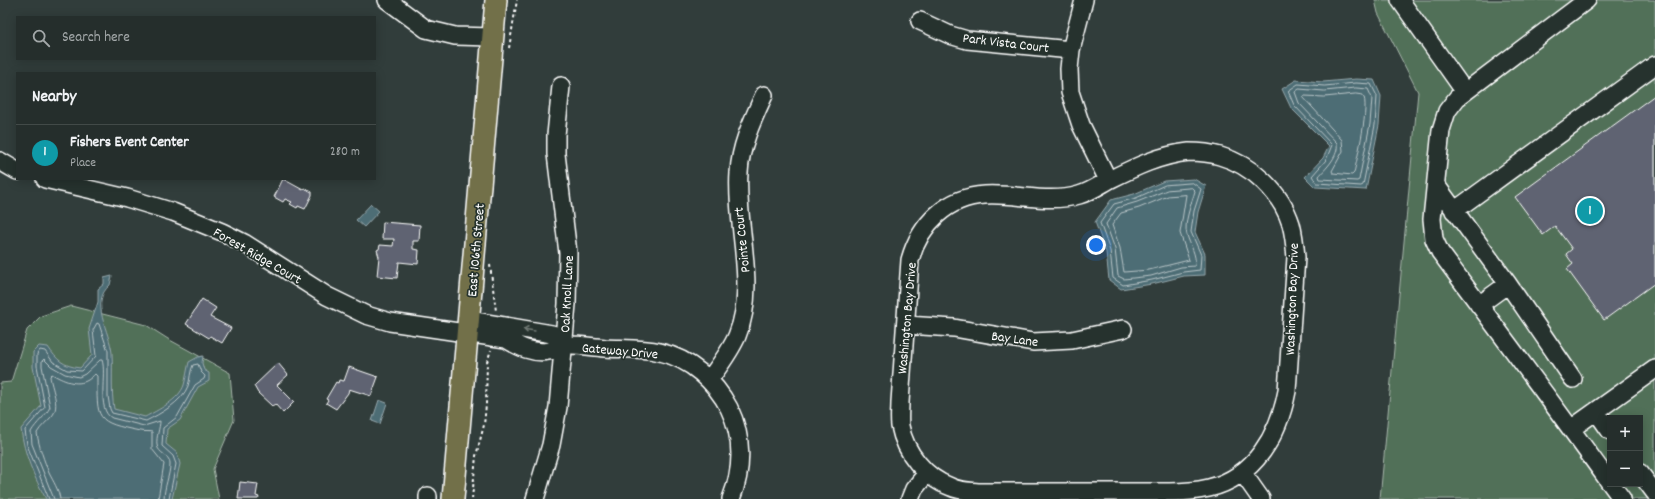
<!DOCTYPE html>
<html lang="en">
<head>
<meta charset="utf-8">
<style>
	body { margin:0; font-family:Dekko,sans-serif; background:#313a38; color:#f1f3f6 }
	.controls { position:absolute; right:12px; bottom:12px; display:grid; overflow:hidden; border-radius:0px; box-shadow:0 2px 10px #0003 }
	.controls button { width:36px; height:36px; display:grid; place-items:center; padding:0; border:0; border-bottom:1px solid #424a48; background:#252e2c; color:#f1f3f6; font:20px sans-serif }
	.you { position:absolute; left:1096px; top:245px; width:14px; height:14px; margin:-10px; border:3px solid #fff; border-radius:50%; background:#1a73e8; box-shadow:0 0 0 6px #1a73e833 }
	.badge { display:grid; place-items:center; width:26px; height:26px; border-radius:50%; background:#1a73e8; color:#fff; font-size:13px; font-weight:700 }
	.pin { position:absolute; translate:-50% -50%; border:2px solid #fff; box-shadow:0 1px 4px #0006 }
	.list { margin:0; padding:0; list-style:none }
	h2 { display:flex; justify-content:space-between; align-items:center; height:52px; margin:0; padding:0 16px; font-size:17px }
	h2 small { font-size:13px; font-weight:400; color:#a3a8a9 }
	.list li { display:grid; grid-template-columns:26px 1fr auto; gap:12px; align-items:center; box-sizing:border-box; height:56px; padding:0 16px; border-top:1px solid #424a48 }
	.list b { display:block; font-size:15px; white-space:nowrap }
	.list p { margin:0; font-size:13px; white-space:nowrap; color:#a3a8a9 }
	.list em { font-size:13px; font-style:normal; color:#a3a8a9 }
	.icon { flex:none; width:22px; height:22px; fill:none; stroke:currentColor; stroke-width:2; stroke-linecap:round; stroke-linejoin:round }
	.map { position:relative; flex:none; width:1655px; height:499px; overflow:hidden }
	.search { position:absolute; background:#252e2c; box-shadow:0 2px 10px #0003; left:16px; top:16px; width:360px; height:44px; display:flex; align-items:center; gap:10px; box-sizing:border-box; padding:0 14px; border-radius:0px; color:#a3a8a9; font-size:15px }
	.panel { position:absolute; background:#252e2c; box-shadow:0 2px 10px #0003; left:16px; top:72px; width:360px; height:108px; border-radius:0px }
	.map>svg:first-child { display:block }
</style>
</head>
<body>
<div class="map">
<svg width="1655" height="499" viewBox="0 0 1655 499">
	<rect width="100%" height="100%" fill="#313d3b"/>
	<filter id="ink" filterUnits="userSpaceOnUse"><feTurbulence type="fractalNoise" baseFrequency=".025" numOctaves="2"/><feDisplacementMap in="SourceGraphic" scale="8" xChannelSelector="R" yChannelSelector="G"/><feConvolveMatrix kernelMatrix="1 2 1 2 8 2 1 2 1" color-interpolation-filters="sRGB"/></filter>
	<g filter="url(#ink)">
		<!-- green -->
		<path fill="#516f58" stroke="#a8b7ac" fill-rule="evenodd" d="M1375 0H1655V499H1380L1418 92 1378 13ZM1610 418H1640V484H1610Z
			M71 306 146 325 168 339 230 373 234 420 213 469 219 499H0V383L11 382 27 330 41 316Z"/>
		<!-- water -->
		<path fill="#4e6d75" stroke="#95a7ac" d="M1356 79 1374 80 1381 96 1379 125 1366 190 1315 187 1305 177 1323 158 1329 146 1291 108 1282 89 1296 80 1323 82Z
			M1194 179 1206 186 1198 212 1195 232 1205 254V275L1184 276 1152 284 1121 289 1109 280 1106 252 1095 222 1111 200 1134 194 1164 181Z
			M371 204 379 211 364 227 356 220Z
			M112 276 110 285C89 302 110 332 112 353 113 372 111 390 114 409L145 417C158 410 179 400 184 385 186 378 187 370 189 362L198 357 203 356 202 363 204 370 209 373V381L198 387 180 420 167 429 166 444 177 453 180 464 172 499H46C34 477 24 454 21 429L41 406 33 367V352L39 346 48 347C57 360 63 366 80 368L92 355 89 329 98 302V289L104 284V278Z
			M379 400 387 403 380 424 372 421Z"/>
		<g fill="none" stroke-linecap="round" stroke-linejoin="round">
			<!-- shore -->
			<path stroke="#b8c5c8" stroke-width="1" d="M1356 83 1371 84 1377 96 1375 125 1363 185 1361 186 1317 183 1312 176 1326 160 1332 145 1294 105 1288 91 1298 84 1324 86Z
				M1356 88 1368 89 1372 98 1370 124 1359 180 1357 181 1320 179 1319 176C1327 167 1339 156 1337 143L1299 103 1295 92 1299 89 1324 91Z
				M1356 94 1363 95C1370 105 1357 159 1354 173L1352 175 1333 173 1332 171 1343 151 1342 140 1303 97 1305 96 1324 97Z
				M1193 183 1201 189 1194 211 1191 232 1201 255 1200 270 1183 272 1152 280 1123 285 1113 278 1110 251 1100 223 1114 204 1136 198 1165 185Z
				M1192 188 1195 191C1192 202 1183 224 1187 235 1190 246 1197 254 1195 266L1181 267 1151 276 1124 279 1118 276 1115 249 1106 224 1117 208 1137 202 1167 190Z
				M1186 195 1180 233 1189 260 1149 270 1124 272 1120 248 1112 225 1121 213 1139 208 1168 196Z
				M49 499 27 445 25 430 45 407 37 366V354L40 350 45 351 53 362 67 370 82 371 96 356 93 330 97 323 99 324 108 351V396L110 409 112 413 146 421C160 414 182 402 188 386 190 380 190 371 193 365L198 364 201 372 205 376 204 379 195 385 177 417 163 428 162 446 173 456 176 464 169 499
				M54 499 32 444 31 432C36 423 46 416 50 407L42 366V361L44 359 51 366 65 374 79 377 85 374 100 360H102C107 374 96 410 112 418L144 426 160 421C160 428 156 436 157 445 158 454 171 455 170 465 170 475 164 487 164 499
				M60 499C59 490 53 481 49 473 44 460 39 447 37 433 41 426 47 422 52 416 61 406 51 387 50 376L52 374C62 380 77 387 88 380 91 378 93 376 95 374L97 376C97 420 95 422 140 431 144 432 148 431 152 432V449L164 464 158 499"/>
		</g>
		<!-- building -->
		<path fill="#5f6472" stroke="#fff" d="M1655 95V283L1604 320 1567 269 1573 264 1566 254 1572 249 1555 226 1543 235 1515 197Z
			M283 179 303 190 304 188 312 192V195L305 209 298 206 297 208 290 204 292 202 285 199 283 202 274 197Z
			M383 222 420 225 419 241H413V249L419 250 418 264 399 262 397 278 377 276 379 257 377 250 379 249 380 245 393 246 394 239H382Z
			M202 299 216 308 210 317 231 328 222 343 210 336 209 338 186 324Z
			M278 363 288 375 277 385 294 402 283 413 275 404 272 406 258 393 254 386Z
			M349 367 378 377 371 396 349 389 348 393 336 409 326 403 328 400 326 399 336 382 338 383 339 380 344 381Z
			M240 482 258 484 256 496 259 497 258 499H238Z"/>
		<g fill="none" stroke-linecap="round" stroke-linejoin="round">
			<!-- minor casing -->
			<g stroke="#fff" stroke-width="20">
				<path id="minor" d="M387 0 426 29 455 36 492 37
					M1084 0 1071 50 1069 69 1070 92 1081 125 1108 180
					M1400 0 1465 92
					M1587 0 1457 98 1447 111 1441 130 1432 219 1434 239 1440 252C1497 329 1554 405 1610 483
					M920 21 950 35 967 40 1071 50
					M1189 152C1199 152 1210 153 1220 156 1252 165 1281 192 1291 224 1294 235 1295 246 1296 257L1287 391C1279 434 1255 477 1209 488 1196 491 1183 492 1169 492H978C968 491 959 491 951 487 925 478 905 452 900 426 899 418 900 410 900 402L910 260C920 224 947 197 985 195 1017 193 1048 204 1079 195 1090 192 1100 185 1109 180 1135 167 1160 155 1189 152Z
					M0 161 17 171
					M45 179 127 198 173 212 222 232 244 243 327 296 366 315 390 322 506 339C519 347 533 354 549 351 554 350 558 346 563 345 573 344 594 347 605 348 623 349 642 348 660 352 690 359 715 381 729 408 743 437 743 469 731 499
					M1436 185 1508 284 1573 379
					M1454 211 1655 65
					M1479 305 1508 284
					M469 320 552 334 563 345
					M906 325 954 328 1033 342 1072 340 1123 329
					M709 380C719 366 730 352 737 336 758 285 735 226 739 173 740 146 753 119 764 95
					M1596 411 1610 431
					M1571 429 1655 369
					M1242 472 1261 499
					M1640 473 1655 493
					M1611 484 1622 499
					M428 496V499
					M535 499 551 445 558 407 567 304 568 253 556 154V135L561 86
					M910 499 914 489 927 473"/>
			</g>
			<!-- major casing -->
			<g stroke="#fff" stroke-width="24">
				<path id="major" d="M453 499 496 0"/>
			</g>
			<!-- path -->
			<path stroke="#fff" stroke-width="2" stroke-dasharray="3 3" stroke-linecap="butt" d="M509 48 517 0
				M490 265 496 311
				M472 499 476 456 484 425 486 405 487 362 491 350"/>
			<!-- minor -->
			<use href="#minor" stroke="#26332d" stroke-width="17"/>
			<!-- major -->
			<use href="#major" stroke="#726f4a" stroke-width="21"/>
		</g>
		<!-- one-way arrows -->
		<defs><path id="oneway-shaft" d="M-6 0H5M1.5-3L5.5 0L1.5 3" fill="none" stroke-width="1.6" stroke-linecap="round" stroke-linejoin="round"/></defs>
		<use stroke="#727a76" href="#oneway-shaft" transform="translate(529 330) rotate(-171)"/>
	</g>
	<g text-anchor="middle" stroke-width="3.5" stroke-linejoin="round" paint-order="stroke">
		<!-- street labels -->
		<g font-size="14" fill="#fff" stroke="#26332d">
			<text transform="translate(1006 42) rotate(7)" y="5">Park Vista Court</text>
			<text transform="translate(741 240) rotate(-96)" y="5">Pointe Court</text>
			<text transform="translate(475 250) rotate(-85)" y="5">East 106th Street</text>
			<text transform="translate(258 255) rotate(30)" y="5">Forest Ridge Court</text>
			<text transform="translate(566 294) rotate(-87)" y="5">Oak Knoll Lane</text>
			<text transform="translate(1291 299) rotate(-88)" y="5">Washington Bay Drive</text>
			<text transform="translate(906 318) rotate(-85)" y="5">Washington Bay Drive</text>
			<text transform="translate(1015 338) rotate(8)" y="5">Bay Lane</text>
			<text transform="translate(620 350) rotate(5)" y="5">Gateway Drive</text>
		</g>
	</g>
</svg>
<div class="controls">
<button>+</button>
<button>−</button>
</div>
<div class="you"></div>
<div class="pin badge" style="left:1590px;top:211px;background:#0f9aa8">1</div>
<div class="search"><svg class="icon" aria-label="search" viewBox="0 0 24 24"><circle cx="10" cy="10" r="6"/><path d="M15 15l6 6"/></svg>Search here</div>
<section class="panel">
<h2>Nearby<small></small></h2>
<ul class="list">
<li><span class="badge" style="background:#0f9aa8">1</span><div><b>Fishers Event Center</b><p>Place</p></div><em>280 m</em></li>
</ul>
</section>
</div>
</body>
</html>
